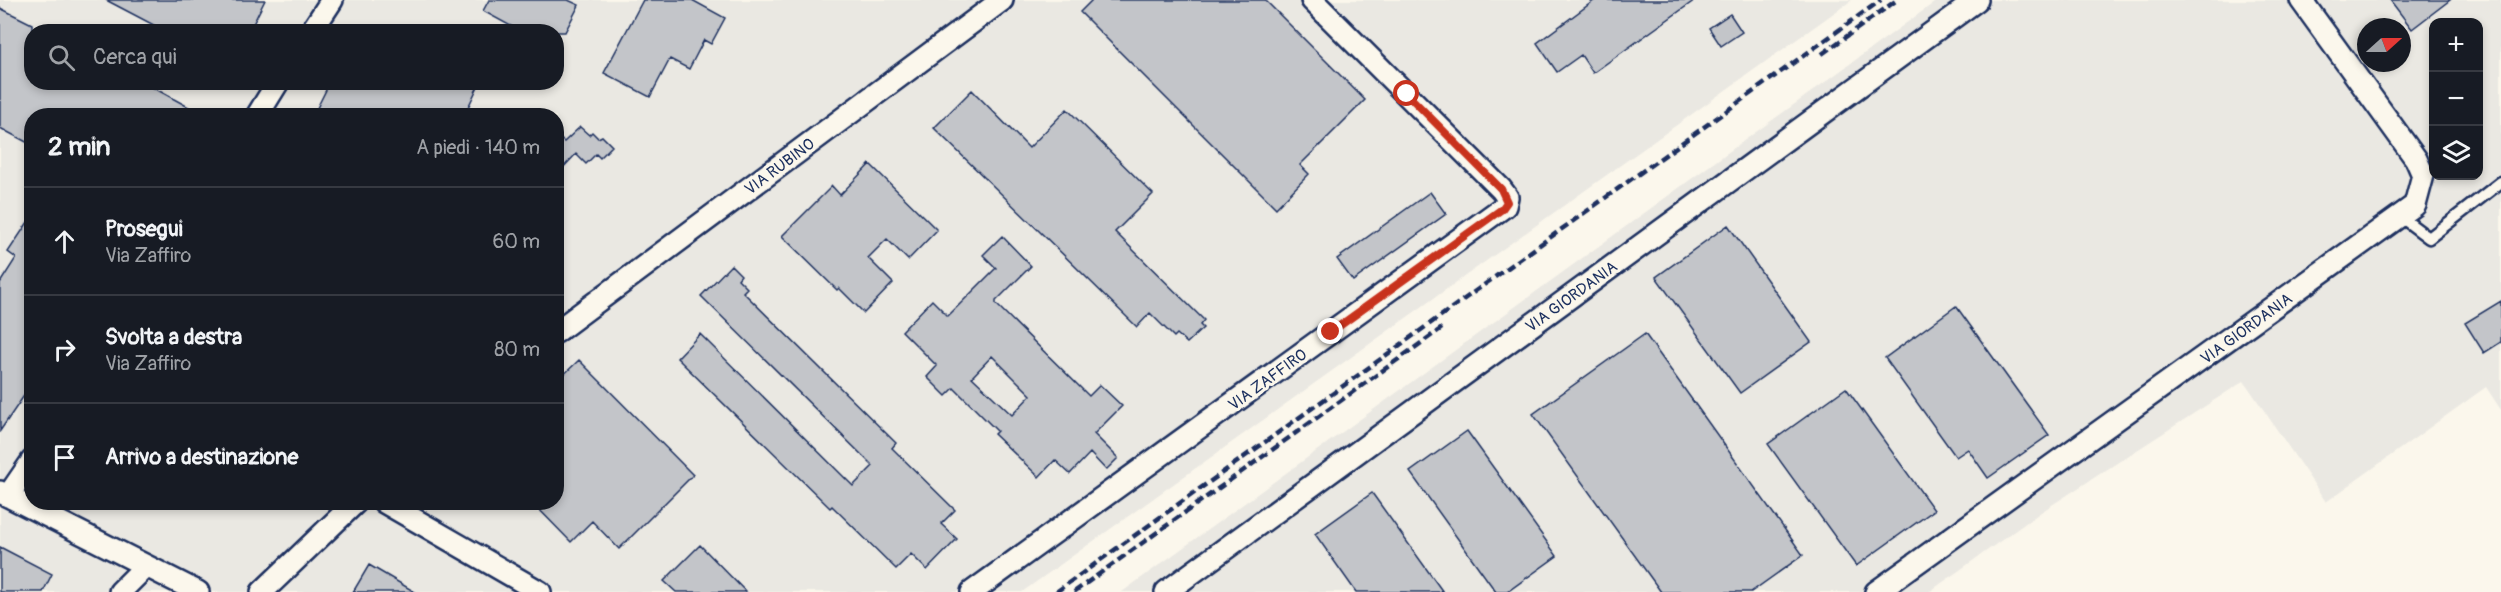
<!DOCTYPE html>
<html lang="it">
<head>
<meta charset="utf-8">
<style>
	body { margin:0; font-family:Pangolin,sans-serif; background:#242831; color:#f1f3f6 }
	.controls { position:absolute; right:18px; top:18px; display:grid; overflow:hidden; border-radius:12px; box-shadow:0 3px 9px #0003 }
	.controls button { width:54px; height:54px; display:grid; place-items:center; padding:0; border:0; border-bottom:2px solid #363941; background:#171b24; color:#f1f3f6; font:30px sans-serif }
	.compass { position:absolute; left:2357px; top:18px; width:54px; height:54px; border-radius:50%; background:#171b24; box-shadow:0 3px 9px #0003; rotate:69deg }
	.stop { position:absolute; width:18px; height:18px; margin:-14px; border:4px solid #c8321e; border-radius:50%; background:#fff }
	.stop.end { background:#c8321e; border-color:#fff; box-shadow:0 2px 6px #0008 }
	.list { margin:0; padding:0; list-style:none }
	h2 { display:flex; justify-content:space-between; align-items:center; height:78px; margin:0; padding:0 24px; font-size:26px }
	h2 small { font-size:20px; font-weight:400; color:#9ea1a6 }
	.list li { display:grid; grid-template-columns:39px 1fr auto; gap:18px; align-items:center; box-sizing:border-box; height:108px; padding:0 24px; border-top:2px solid #363941 }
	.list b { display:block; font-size:22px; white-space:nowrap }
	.list p { margin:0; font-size:20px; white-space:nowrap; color:#9ea1a6 }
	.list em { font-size:20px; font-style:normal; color:#9ea1a6 }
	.icon { flex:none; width:33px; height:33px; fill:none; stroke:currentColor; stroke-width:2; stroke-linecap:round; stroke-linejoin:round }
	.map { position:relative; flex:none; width:2501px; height:592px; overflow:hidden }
	.search { position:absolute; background:#171b24; box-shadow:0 3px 9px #0003; left:24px; top:24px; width:540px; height:66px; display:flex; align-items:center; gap:15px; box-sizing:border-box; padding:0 21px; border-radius:24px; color:#9ea1a6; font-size:22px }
	.panel { position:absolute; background:#171b24; box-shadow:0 3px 9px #0003; left:24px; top:108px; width:540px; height:402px; border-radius:24px }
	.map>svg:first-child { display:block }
</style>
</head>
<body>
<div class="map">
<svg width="2501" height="592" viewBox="0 0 2501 592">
	<rect width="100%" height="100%" fill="#fbf7ec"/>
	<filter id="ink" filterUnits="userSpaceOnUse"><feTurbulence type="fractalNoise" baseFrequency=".0167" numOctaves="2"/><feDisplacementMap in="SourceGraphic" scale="12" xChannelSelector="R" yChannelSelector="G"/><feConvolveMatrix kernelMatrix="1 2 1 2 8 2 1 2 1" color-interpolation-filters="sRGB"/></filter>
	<g filter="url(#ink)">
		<!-- built -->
		<path fill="#eae8e2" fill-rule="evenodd" d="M0 0H1852L1022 592H0ZM32 32H556V82H32ZM32 116H556V502H32Z
			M1938 0H2501V410L2486 387 2326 502 2244 381 2041 512 1929 592H1122ZM2434 22H2478V176H2434ZM2366 27H2402V63H2366Z"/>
		<!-- building -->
		<path fill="#c3c5c9" stroke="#1b2f5e" stroke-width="1.5" fill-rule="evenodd" d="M106 0H265L249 32H167Z
			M489 0H568L579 5 565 32H522L483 11Z
			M643 0H692L725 18 711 44 704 40 689 69 670 59 650 97 604 73Z
			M1092 0H1265L1365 100 1300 165 1309 174 1276 208 1080 12Z
			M1595 0H1695L1593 73 1581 55 1557 72 1537 43Z
			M2390 0H2450L2412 29Z
			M0 8 32 24V82H143L205 116H32V145L0 128Z
			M1730 14 1742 32 1721 46 1709 28Z
			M330 82H480L464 116H313Z
			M972 90 1029 148 1067 109 1153 194 1115 232 1204 320 1200 325 1203 328 1187 343 1177 334 1174 337 1150 313 1137 327 934 128Z
			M580 127 589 135 592 132 598 138 602 136 612 146 600 158 596 154 586 164 576 154 556 175V135L564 142Z
			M870 164 937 230 908 260 887 239 868 258 893 283 864 313 839 288 837 290 782 236 832 186 840 195Z
			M1430 192 1446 214 1353 281 1337 259Z
			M32 216V384L0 431V283L16 258 8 252Z
			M1728 225 1811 342 1740 393 1656 277Z
			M1002 236 1031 266 996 301V304L1089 396 1100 385 1122 406 1094 434 1118 458 1106 470 1090 453 1070 474 1055 460 1039 477 994 434 997 431 954 388 946 396 927 377 937 366 902 331 932 300 948 316 996 268 983 255ZM992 356 1031 395 1012 415 972 377Z
			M731 265 741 275 738 279 747 288 743 292 896 443 892 448 955 510 941 524 957 539 927 570 911 554 896 569 832 506 830 508 677 358 700 334 853 486 873 466 701 296Z
			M2501 301V342L2484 353 2465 323Z
			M1956 306 2049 435 1988 478 1968 449 1956 457 1885 358Z
			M1645 334 1803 555 1751 592H1661L1533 414Z
			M579 360 693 475 619 549 592 521 571 542 532 502H556V382Z
			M1846 388 1934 510 1856 566 1768 444Z
			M1467 431 1557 556 1507 592H1496L1410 472Z
			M1372 493 1443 592H1356L1315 534Z
			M700 545 746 592H676L664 581Z
			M0 547 52 574 43 592H0Z
			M369 565 415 592H353Z"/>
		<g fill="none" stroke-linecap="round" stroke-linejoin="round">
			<!-- service casing -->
			<g stroke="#1b2f5e" stroke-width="15">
				<path id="service" d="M2401 217 2429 238 2501 182"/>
			</g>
			<!-- minor casing -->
			<g stroke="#1b2f5e" stroke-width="26">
				<path id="minor" d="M311 32 332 0
					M257 116 278 82
					M556 332 1002 0
					M0 492 198 592
					M8 496 32 461
					M384 502 540 592
					M120 592 145 567
					M262 592 356 502
					M972 592 1505 206 1507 197 1501 189 1312 0
					M1166 592 1977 0
					M1876 592 2415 205 2423 175 2416 159 2301 0"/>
			</g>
			<!-- service -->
			<use href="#service" stroke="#fbf7ec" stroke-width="10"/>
			<!-- minor -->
			<use href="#minor" stroke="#fbf7ec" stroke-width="21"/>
			<!-- rail -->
			<path stroke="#1b2f5e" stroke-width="4.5" stroke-dasharray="9 4.5" stroke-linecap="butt" d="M1822 54 1897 0
				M1056 592 1881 0
				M1074 592 1442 328"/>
		</g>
	</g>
	<g fill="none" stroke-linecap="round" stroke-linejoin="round" filter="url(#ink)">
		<!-- route -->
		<path stroke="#c8321e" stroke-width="8" d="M1331 332 1502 209 1507 202 1501 189 1407 94"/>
	</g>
	<g text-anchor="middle" stroke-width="6" stroke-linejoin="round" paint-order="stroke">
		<!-- street labels -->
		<g font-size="16" fill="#1b2f5e" stroke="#fbf7ec">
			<text transform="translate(779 166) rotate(-37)" y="6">VIA RUBINO</text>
			<text transform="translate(1571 296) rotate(-36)" y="6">VIA GIORDANIA</text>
			<text transform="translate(2246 328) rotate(-36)" y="6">VIA GIORDANIA</text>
			<text transform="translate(1267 379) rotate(-36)" y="6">VIA ZAFFIRO</text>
		</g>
	</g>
</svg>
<div class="controls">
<button>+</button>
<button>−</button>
<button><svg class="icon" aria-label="layers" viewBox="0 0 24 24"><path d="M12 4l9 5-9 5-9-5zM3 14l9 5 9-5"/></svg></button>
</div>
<svg class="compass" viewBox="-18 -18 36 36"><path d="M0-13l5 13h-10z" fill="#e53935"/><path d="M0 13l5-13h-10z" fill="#9ea1a6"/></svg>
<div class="stop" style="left:1407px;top:94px"></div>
<div class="stop end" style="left:1331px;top:332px"></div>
<div class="search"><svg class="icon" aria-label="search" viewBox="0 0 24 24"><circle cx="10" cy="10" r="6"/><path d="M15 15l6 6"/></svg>Cerca qui</div>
<section class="panel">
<h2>2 min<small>A piedi · 140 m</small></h2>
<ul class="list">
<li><svg class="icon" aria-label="ahead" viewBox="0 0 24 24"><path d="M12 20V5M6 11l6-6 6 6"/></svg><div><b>Prosegui</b><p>Via Zaffiro</p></div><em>60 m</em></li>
<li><svg class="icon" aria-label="right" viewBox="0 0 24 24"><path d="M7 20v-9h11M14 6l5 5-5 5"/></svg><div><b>Svolta a destra</b><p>Via Zaffiro</p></div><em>80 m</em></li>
<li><svg class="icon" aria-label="arrive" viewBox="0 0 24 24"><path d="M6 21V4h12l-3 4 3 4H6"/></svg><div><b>Arrivo a destinazione</b></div></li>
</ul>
</section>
</div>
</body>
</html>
